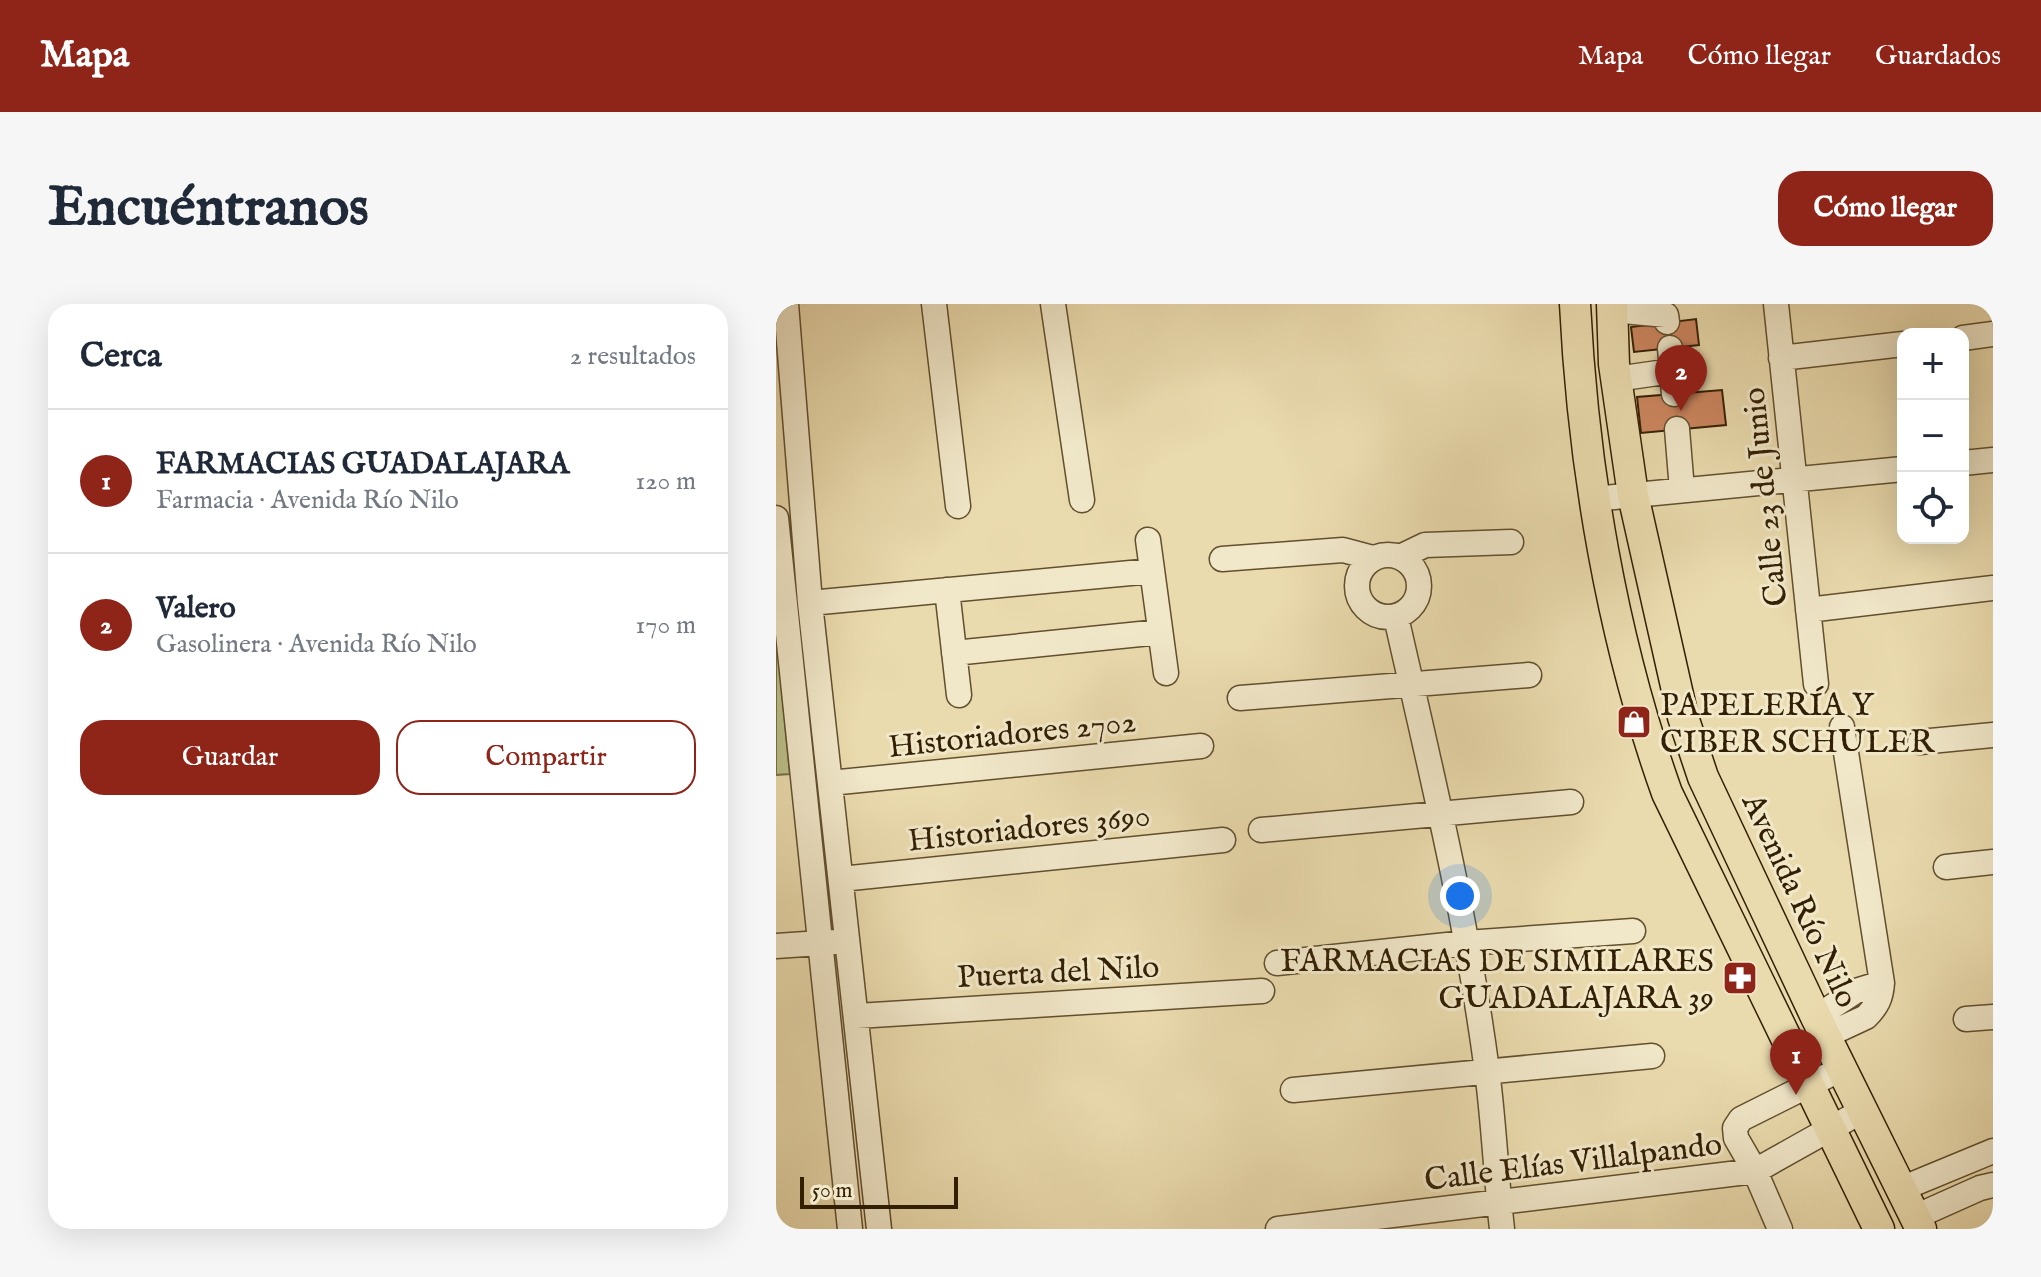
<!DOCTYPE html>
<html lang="es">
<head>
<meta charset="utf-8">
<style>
	body { margin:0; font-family:"IM FELL English",serif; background:#f6f6f7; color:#1f2937 }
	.controls { position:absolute; right:24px; top:24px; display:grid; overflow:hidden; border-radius:16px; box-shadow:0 8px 32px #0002 }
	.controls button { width:72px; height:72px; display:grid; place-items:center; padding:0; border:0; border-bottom:2px solid #e0e1e3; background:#fff; color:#1f2937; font:40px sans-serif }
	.scale { position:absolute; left:24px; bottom:20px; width:158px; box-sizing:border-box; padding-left:8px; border:4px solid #332004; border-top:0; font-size:22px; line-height:28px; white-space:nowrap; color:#332004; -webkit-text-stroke:6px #f1e8ca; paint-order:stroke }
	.you { position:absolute; left:684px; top:592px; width:28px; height:28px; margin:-20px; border:6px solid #fff; border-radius:50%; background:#1a73e8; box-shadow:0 0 0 12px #1a73e833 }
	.badge { display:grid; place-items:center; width:52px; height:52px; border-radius:50%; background:#8f2418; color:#fff; font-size:26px; font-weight:700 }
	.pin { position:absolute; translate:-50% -66px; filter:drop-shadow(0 2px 4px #0008) }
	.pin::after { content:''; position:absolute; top:42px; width:28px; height:24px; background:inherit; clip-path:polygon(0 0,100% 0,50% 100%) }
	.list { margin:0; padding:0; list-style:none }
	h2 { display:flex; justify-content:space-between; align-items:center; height:104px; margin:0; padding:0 32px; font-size:34px }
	h2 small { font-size:26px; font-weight:400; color:#747a83 }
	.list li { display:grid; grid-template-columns:52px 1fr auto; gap:24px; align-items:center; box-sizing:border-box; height:144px; padding:0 32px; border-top:2px solid #e0e1e3 }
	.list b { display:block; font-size:30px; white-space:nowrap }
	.list p { margin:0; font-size:26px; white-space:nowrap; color:#747a83 }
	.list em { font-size:26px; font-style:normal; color:#747a83 }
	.actions { display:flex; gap:16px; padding:24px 32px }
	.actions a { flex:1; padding:18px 0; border:2px solid #8f2418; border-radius:24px; text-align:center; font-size:28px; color:#8f2418 }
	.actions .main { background:#8f2418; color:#fff }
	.icon { flex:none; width:44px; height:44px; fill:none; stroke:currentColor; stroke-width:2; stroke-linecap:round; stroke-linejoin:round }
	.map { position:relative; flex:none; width:1217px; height:925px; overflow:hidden; border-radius:24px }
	header { display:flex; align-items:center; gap:48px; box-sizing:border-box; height:112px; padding:0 40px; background:#8f2418; color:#fff }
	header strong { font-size:38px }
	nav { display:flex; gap:44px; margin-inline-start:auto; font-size:28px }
	.intro { display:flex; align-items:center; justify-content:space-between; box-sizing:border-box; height:192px; padding:0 48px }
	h1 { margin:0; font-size:56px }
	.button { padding:20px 36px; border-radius:24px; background:#8f2418; color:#fff; font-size:28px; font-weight:700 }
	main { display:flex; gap:48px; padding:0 48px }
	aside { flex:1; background:#fff; border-radius:24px; box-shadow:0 8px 32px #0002 }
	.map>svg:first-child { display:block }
</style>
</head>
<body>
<header>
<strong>Mapa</strong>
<nav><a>Mapa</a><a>Cómo llegar</a><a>Guardados</a></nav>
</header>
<div class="intro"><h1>Encuéntranos</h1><a class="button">Cómo llegar</a></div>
<main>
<aside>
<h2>Cerca<small>2 resultados</small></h2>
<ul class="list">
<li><span class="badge">1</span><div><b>FARMACIAS GUADALAJARA</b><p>Farmacia · Avenida Río Nilo</p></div><em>120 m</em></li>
<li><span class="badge">2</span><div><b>Valero</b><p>Gasolinera · Avenida Río Nilo</p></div><em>170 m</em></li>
</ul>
<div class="actions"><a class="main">Guardar</a><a>Compartir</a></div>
</aside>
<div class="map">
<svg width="1217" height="925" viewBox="0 0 1217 925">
	<rect width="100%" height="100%" fill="#eadbae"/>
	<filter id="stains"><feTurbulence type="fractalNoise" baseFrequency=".0025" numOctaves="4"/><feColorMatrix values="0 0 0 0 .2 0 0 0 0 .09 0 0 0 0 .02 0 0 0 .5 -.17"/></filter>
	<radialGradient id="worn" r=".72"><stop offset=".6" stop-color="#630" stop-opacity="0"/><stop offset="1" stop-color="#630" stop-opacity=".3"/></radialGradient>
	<!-- green -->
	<path fill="#babf89" stroke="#767046" stroke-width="2" d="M0 324 14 470 0 471Z"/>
	<!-- building -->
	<path fill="#cc855f" stroke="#332004" stroke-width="2" d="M920 15 923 41 858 48 855 23Z
		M946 86 950 121 865 129 861 93Z"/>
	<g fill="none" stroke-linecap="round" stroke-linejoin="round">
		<!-- minor casing -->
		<g stroke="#614f2e" stroke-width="27">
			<path id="minor" d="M10 0 34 299 103 925
				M158 0 182 202
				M277 0 306 196
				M1000 0 1040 380
				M836 6 890 11 891 18
				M1187 34 1217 30
				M894 44 898 90
				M1005 54 1127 40
				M840 75 896 67
				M901 125 906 186
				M1187 159 1217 156
				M818 195 1127 165
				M0 214 74 925
				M372 236 390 369
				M581 282a31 31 0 1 1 62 0a31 31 0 1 1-62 0Z
				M624 253 649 241 735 238
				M446 255 567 246 597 254
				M171 286 183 391
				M34 299 376 267
				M1032 306 1217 284
				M620 313C654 463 691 614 711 767 718 819 720 873 726 925
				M178 349 384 328
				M464 394 753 371
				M1144 438 1217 431
				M54 479 425 442
				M485 526 795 498
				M1170 563 1217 558
				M65 575 447 536
				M0 642 59 638
				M501 659 690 639 857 627
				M81 712 486 687
				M1040 713 1080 687 1106 679
				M1190 715 1217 713
				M1015 748 1090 713C1101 702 1105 694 1106 679L1066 423
				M517 786 876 752
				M1125 885 1217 847
				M1139 913 1204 884 1217 881
				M502 925 979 867 1086 807
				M1004 925 979 867 960 834 959 824 965 815 1065 765"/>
		</g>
		<!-- major casing -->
		<g stroke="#332004" stroke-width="33">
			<path id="major" d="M799 0C807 163 836 335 891 489L1103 925
				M836 0 838 60 857 191 907 413 927 473 1040 713 1145 925"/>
		</g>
		<!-- minor -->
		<use href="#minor" stroke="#f1e8ca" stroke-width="24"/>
		<!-- major -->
		<use href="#major" stroke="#eadbae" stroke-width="30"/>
	</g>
	<!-- icons -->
	<defs>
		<g id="shop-square" transform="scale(1.8)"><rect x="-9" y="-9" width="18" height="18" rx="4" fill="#8f2418" stroke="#f1e8ca"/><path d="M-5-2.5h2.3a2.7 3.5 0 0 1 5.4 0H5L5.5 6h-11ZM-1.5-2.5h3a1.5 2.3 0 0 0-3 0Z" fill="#fff"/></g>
		<g id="pharmacy-square" transform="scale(1.8)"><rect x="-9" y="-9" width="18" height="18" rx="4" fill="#8f2418" stroke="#f1e8ca"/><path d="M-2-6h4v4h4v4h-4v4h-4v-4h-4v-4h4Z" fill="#fff"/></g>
	</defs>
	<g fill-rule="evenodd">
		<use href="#shop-square" x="858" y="418"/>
		<use href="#pharmacy-square" x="964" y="674"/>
	</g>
	<g text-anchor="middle" stroke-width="6" stroke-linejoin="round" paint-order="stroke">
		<!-- street labels -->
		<g font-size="32" fill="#332004" stroke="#f1e8ca">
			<text transform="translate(988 193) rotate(-96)" y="11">Calle 23 de Junio</text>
			<text transform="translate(236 429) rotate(-6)" y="11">Historiadores 2702</text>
			<text transform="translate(253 523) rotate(-6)" y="11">Historiadores 3690</text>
			<text transform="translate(1025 596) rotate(65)" y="11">Avenida Río Nilo</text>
			<text transform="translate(282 667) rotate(-3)" y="11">Puerta del Nilo</text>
			<text transform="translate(797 857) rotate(-7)" y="11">Calle Elías Villalpando</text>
		</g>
		<!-- poi labels -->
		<g font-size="32" fill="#332004" stroke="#f1e8ca" text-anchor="start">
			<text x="884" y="411">PAPELERÍA Y<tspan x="884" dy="37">CIBER SCHULER</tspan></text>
			<text x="938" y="667" text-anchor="end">FARMACIAS DE SIMILARES<tspan x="938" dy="37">GUADALAJARA 39</tspan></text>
		</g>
	</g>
	<rect width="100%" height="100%" filter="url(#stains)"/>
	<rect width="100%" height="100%" fill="url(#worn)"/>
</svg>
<div class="controls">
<button>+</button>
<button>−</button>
<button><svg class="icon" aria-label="locate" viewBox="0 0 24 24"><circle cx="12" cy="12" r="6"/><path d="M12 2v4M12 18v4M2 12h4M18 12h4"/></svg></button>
</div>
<div class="scale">50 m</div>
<div class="you"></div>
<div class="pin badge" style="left:1020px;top:791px">1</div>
<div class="pin badge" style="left:905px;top:107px">2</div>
</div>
</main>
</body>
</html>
